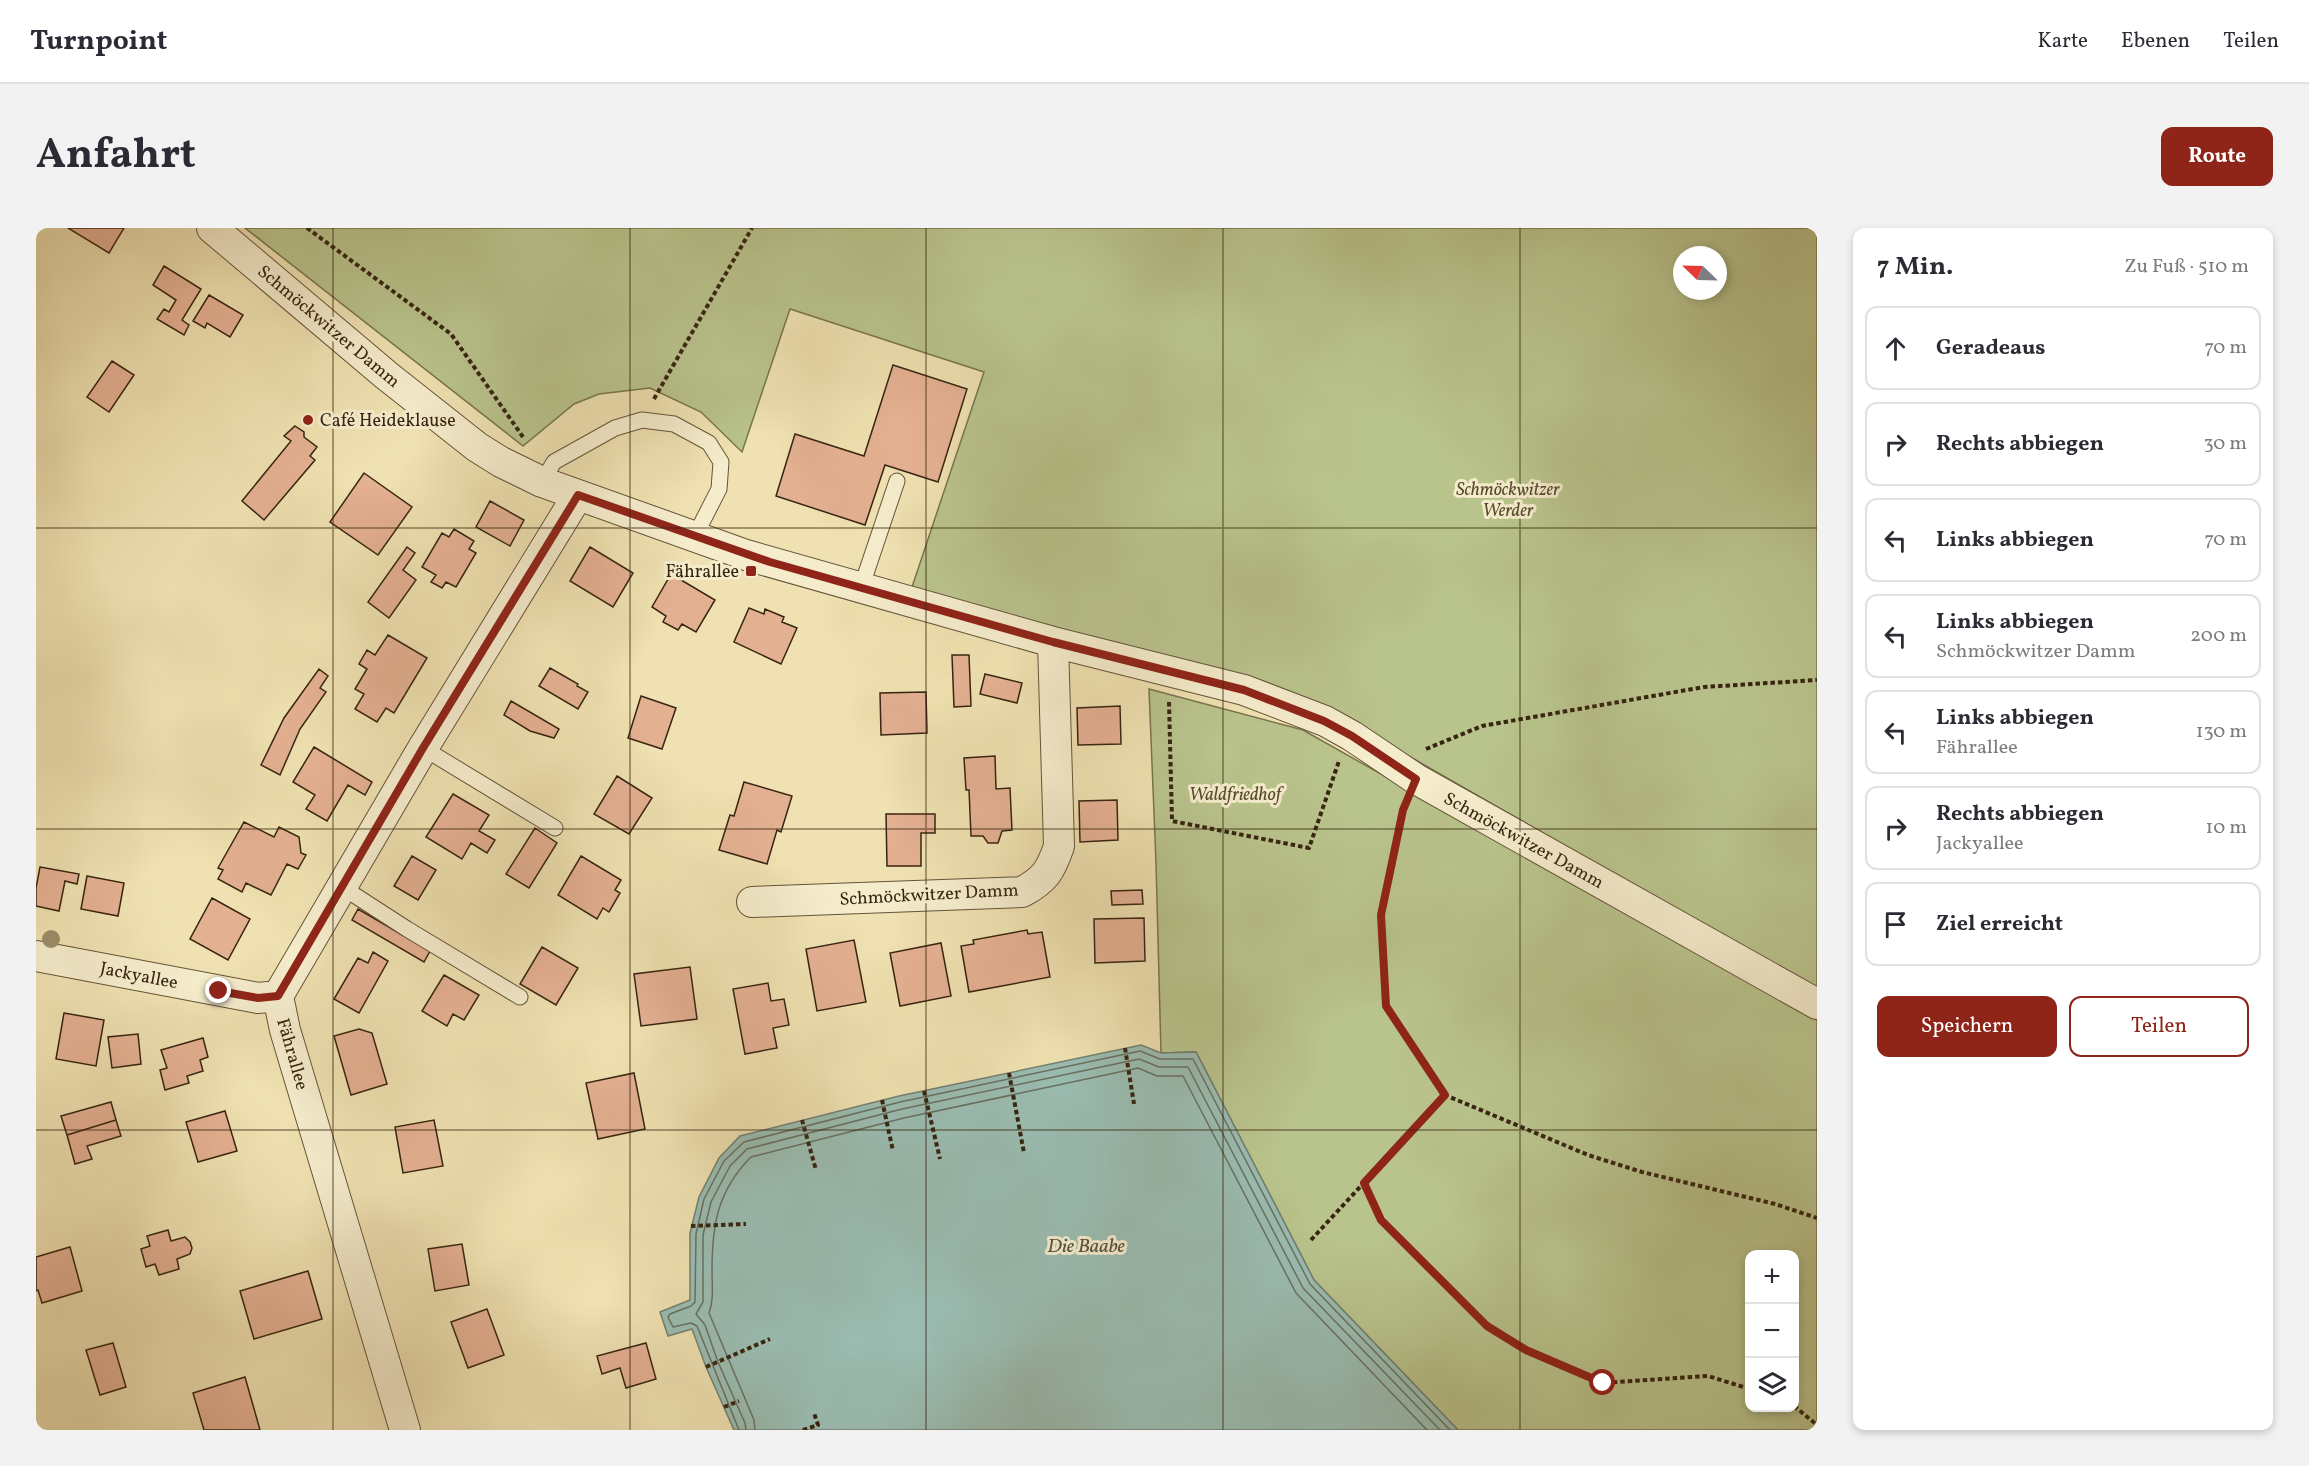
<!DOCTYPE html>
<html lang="de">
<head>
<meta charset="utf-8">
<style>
	body { margin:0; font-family:Vollkorn,serif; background:#f2f2f3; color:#2b2b33 }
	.controls { position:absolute; right:18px; bottom:18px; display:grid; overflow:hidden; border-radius:12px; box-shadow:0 3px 9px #0003 }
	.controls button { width:54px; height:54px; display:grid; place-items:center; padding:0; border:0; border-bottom:2px solid #e1e1e2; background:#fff; color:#2b2b33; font:30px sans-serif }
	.compass { position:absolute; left:1637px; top:18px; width:54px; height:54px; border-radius:50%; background:#fff; box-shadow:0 3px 9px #0003; rotate:293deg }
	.stop { position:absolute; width:18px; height:18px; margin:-14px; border:4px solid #8f2418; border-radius:50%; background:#fff }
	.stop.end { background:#8f2418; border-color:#fff; box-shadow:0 2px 6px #0008 }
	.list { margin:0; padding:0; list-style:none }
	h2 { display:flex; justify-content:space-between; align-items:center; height:78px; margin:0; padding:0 24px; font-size:26px }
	h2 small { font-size:20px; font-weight:400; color:#7c7c81 }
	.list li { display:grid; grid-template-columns:39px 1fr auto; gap:18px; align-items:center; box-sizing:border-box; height:84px; margin:0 12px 12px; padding:0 12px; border:2px solid #e1e1e2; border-radius:12px }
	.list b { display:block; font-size:22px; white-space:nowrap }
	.list p { margin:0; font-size:20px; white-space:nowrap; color:#7c7c81 }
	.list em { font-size:20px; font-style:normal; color:#7c7c81 }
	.actions { display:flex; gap:12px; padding:18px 24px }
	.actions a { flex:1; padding:14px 0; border:2px solid #8f2418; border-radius:12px; text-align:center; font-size:21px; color:#8f2418 }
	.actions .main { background:#8f2418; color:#fff }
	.icon { flex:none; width:33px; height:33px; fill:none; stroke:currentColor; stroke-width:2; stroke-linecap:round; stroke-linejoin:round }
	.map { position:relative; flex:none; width:1781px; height:1202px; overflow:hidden; border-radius:12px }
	header { display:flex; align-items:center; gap:36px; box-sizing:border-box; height:84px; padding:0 30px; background:#fff; border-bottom:2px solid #e1e1e2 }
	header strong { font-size:28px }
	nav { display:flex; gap:33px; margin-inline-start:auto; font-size:21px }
	.intro { display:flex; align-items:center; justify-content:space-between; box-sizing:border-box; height:144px; padding:0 36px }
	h1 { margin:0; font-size:42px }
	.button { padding:15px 27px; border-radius:12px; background:#8f2418; color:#fff; font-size:21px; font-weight:700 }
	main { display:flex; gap:36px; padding:0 36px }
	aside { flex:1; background:#fff; border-radius:12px; box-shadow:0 3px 9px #0003 }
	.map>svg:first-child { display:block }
</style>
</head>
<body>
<header>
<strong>Turnpoint</strong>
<nav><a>Karte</a><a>Ebenen</a><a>Teilen</a></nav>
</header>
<div class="intro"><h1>Anfahrt</h1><a class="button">Route</a></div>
<main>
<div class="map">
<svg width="1781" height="1202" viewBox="0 0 1781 1202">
	<rect width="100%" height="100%" fill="#efe1b1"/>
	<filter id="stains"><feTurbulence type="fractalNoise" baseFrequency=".00333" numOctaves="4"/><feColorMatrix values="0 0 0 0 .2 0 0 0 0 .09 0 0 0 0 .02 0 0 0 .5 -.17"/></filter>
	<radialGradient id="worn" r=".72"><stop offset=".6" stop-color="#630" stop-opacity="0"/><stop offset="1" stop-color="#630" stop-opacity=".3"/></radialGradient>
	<!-- green -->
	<path fill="#b9c38c" stroke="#78744e" stroke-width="1.5" fill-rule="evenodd" d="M209 0H1781V763L1319 497 875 362 948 144 754 81 706 224 665 184 614 160 563 166 538 176 487 218ZM1646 27H1682V63H1646Z
		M1113 461 1267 502 1781 792V1202H1422L1278 1052 1160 824 1125 825 1120 635ZM1714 1026H1758V1180H1714Z"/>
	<!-- water -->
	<path fill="#9abcb1" stroke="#728071" stroke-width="1.5" d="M1105 817 1125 825 1160 824 1278 1052 1422 1202H698L670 1139 656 1101 632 1108 624 1084 654 1072V1005L663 969 683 930 704 908 863 868Z"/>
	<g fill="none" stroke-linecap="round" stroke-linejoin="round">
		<!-- shore -->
		<path stroke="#687060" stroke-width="1.5" d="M703 1202 661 1098 655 1095 637 1099 632 1089 634 1086 655 1078 659 1074 660 1006 668 971 688 933 708 914 864 874 1104 823 1124 831H1157L1274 1056 1414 1202
			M710 1202 709 1195 682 1134 669 1097 660 1086 667 1074V1007L675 974 694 938 711 921 866 881 1103 831 1123 839H1152L1267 1060 1404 1202
			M719 1202 718 1192 673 1085C678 1072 676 1057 676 1043 676 998 681 963 715 929L868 890 1102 840 1121 848H1147L1260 1065 1391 1202"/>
	</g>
	<!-- building -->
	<path fill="#e4b092" stroke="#372510" stroke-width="1.5" d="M32 0H88L73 25Z
		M128 38 165 61 146 92 153 97 148 107 121 91 128 81 133 84 140 72 117 57Z
		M173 67 207 87 194 109 171 95 169 100 157 93Z
		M76 133 98 147 73 184 51 169Z
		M857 137 931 161 902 254 849 237 829 297 740 268 759 206 828 228Z
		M259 198 268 204V209L281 219 274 228 279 232 228 292 206 273 255 213 248 208Z
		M328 245 376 279 342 327 294 294Z
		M454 273 488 292 474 318 440 299Z
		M418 301 438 313 433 321 440 325 420 359 410 354 406 360 395 354 400 347 386 339 406 305 413 309Z
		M371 319 379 325 367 342 380 352 353 390 332 374Z
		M554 319 597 345 577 379 534 353Z
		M635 346 679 372 660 404 646 396 642 402 627 394 630 388 616 379Z
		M713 380 728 386 729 381 748 389 746 394 761 400 745 436 698 414Z
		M352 407 391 430 358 485 350 480 341 494 319 481 328 466 319 461 331 441 323 436 331 422 339 427Z
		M916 427H933L935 478 918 479Z
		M514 440 542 456 541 458 552 464 542 481 503 458Z
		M283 441 292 448 284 460 290 464 264 501 244 547 225 537 248 490Z
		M949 446 986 455 981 475 944 466Z
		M890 464 891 505 845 507 844 465Z
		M605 468 640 480 626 521 592 510Z
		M475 473 523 501 518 510 494 503 468 487Z
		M1084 478 1085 516 1042 517 1041 480Z
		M278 519 336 554 329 567 312 557 291 593 270 581 279 567 257 554Z
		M959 528 960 561 974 560 976 602 966 603 962 615H952L947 608H935L933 562H930L928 530Z
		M581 548 616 570 593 606 558 586Z
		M708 554 756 568 745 604 741 602 731 636 683 622 694 587 698 588Z
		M417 566 453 587 443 603 459 612 451 625 435 615 426 631 390 609Z
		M1081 572 1082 612 1044 614 1043 573Z
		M850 586H899V605H885V638H851Z
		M208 594 238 609 243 599 263 609 265 625 270 627 262 641 251 636 235 667 210 655 206 664 182 651 187 642 182 640Z
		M499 600 521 615 493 660 470 646Z
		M376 628 400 642 382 672 358 658Z
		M545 628 585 652 579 662 584 665 573 684 567 680 561 691 522 667Z
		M4 639 43 646 41 656 29 653 23 683 0 678V660Z
		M51 648 88 655 82 688 45 681Z
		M1106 662 1107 676 1076 677 1075 663Z
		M176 670 214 691 192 732 154 711Z
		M322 681 394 723 388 734 316 692Z
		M1108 690 1109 733 1059 735 1058 691Z
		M991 702 992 706 1006 704 1014 749 933 764 925 718 938 716 937 712Z
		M818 712 830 774 781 783 770 721Z
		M905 715 915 768 864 778 854 725Z
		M506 719 542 740 520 777 484 756Z
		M337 724 352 733 323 785 298 771 322 730 332 735Z
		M654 739 661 791 605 798 598 746Z
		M408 747 443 767 428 792 417 786 411 798 386 783Z
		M732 755 735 773 748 771 753 797 737 800 741 820 709 826 697 761Z
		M28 785 68 792 60 838 20 831Z
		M323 801 336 805 351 856 315 867 298 808Z
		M102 806 105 836 76 840 72 809Z
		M167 810 172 829 164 832 167 843 151 848 153 855 129 862 124 842 131 840 125 822Z
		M598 845 609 901 562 911 550 855Z
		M75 874 80 892 31 907 25 888Z
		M189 883 201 923 162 934 150 894Z
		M80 892 85 908 51 918 56 931 39 936 31 907Z
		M398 892 407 938 367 945 359 899Z
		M132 1002 135 1013 149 1009 154 1014 156 1020 154 1026 141 1031 143 1041 123 1047 119 1036 110 1039 105 1021 114 1018 111 1008Z
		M426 1016 433 1057 399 1063 392 1021Z
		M34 1019 46 1063 6 1075 2 1062 0 1063V1029Z
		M272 1043 286 1091 218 1111 204 1063Z
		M451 1081 468 1127 432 1140 415 1094Z
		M77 1115 90 1159 64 1167 50 1122Z
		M610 1115 620 1151 590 1160 584 1140 566 1146 561 1128Z
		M209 1149 224 1202H168L157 1165Z"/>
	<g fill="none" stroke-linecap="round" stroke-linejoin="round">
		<!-- service casing -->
		<g stroke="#655438" stroke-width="17">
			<path id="service" d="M506 254 518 234 579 200 606 192 638 196 673 215 685 234 683 261 659 308
				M825 360 861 253
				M387 520 519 600
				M306 659 371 701 484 769"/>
		</g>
		<!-- minor casing -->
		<g stroke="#655438" stroke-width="32">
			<path id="minor" d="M176 0 350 147 441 219 465 234 506 254 710 327 1017 414 1208 462 1289 493 1316 508 1380 551 1781 776
				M716 674 986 664C1009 652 1015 642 1023 618L1017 414
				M0 728 222 770 242 768
				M369 1202 249 802 242 768 387 520 542 267"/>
		</g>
		<!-- path -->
		<path stroke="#372510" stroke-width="4" stroke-dasharray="4.5 3" stroke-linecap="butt" d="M271 0 415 106 487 209
			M618 171 716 0
			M1133 474 1136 593 1273 620 1303 533
			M1390 521 1446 498 1668 459 1781 452
			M1368 579 1345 687 1350 778 1409 867 1552 927 1606 944 1739 976 1781 990
			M1089 820 1098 876
			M973 845 988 925
			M888 863 904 931
			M846 872 857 923
			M766 892 780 942
			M1328 955 1345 992 1451 1098 1490 1122 1567 1155 1672 1148 1714 1161
			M655 998 710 996
			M1275 1012 1409 867
			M670 1139 734 1111
			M1758 1178 1781 1197
			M688 1179 703 1173
			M767 1202 782 1197 778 1185"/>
		<!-- service -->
		<use href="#service" stroke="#f5eccc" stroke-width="15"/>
		<!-- minor -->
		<use href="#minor" stroke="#f5eccc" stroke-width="30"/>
	</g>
	<!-- trees -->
	<circle fill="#9c8f6a" cx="15" cy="711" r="9"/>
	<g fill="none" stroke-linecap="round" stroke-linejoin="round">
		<!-- route -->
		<path stroke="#8f2418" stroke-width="8" d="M183 763 222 770 242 768 387 520 542 267 734 334 1017 414 1208 462 1288 493 1316 508 1380 551 1367 582 1345 687 1350 778 1409 867 1328 955 1345 992 1451 1098 1490 1122 1567 1155"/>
	</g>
	<!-- grid -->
	<path fill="none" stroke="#372510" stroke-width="1.5" stroke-opacity="0.55" d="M297 0V1202M594 0V1202M890 0V1202M1187 0V1202M1484 0V1202M0 300H1781M0 601H1781M0 902H1781"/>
	<!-- markers -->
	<g fill="#8f2418" stroke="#f5eccc" stroke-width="2">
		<circle cx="272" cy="192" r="6"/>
		<rect x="709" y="337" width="12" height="12" rx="3"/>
	</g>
	<g text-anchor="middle" stroke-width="6" stroke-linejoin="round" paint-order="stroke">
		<!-- street labels -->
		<g font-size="18" fill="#372510" stroke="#f5eccc">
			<text transform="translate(293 98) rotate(40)" y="6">Schmöckwitzer Damm</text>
			<text transform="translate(1488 612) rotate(29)" y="6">Schmöckwitzer Damm</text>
			<text transform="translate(893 666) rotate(-3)" y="6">Schmöckwitzer Damm</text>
			<text transform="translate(103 747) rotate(11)" y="6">Jackyallee</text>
			<text transform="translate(257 826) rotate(74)" y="6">Fährallee</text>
		</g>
		<!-- poi labels -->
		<g font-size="18" fill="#372510" stroke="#f5eccc" text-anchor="start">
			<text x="284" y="198">Café Heideklause</text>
			<text x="703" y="349" text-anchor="end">Fährallee</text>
		</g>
		<!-- park labels -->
		<g font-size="18" font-style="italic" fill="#584c2f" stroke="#f5eccc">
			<text x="1472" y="267">Schmöckwitzer<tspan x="1472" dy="21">Werder</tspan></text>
			<text x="1199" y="572">Waldfriedhof</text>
		</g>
		<!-- water labels -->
		<g font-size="20" font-style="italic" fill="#555240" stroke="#f5eccc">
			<text x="1050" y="1024">Die Baabe</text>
		</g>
	</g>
	<rect width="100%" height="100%" filter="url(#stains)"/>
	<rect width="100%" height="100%" fill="url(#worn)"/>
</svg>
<div class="controls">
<button>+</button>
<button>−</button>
<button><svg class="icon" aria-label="layers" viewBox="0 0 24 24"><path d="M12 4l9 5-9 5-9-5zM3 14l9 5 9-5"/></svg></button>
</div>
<svg class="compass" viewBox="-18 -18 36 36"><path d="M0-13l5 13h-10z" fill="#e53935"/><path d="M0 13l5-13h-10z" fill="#7c7c81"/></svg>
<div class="stop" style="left:1567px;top:1155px"></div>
<div class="stop end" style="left:183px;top:763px"></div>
</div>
<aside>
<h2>7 Min.<small>Zu Fuß · 510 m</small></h2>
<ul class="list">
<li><svg class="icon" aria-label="ahead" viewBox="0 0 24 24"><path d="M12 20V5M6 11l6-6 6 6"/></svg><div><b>Geradeaus</b></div><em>70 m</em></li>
<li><svg class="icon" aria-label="right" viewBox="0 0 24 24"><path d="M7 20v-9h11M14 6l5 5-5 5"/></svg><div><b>Rechts abbiegen</b></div><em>30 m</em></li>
<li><svg class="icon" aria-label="left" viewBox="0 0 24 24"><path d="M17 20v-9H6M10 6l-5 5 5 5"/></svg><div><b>Links abbiegen</b></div><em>70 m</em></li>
<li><svg class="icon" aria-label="left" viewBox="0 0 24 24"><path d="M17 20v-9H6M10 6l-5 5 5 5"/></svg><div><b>Links abbiegen</b><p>Schmöckwitzer Damm</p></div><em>200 m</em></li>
<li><svg class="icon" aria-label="left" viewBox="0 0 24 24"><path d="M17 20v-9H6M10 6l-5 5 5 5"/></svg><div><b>Links abbiegen</b><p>Fährallee</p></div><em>130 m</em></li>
<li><svg class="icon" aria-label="right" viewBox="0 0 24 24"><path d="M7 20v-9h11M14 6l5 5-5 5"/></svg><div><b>Rechts abbiegen</b><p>Jackyallee</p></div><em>10 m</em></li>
<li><svg class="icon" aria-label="arrive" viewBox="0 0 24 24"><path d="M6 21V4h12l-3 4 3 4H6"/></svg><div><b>Ziel erreicht</b></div></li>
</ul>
<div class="actions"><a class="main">Speichern</a><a>Teilen</a></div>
</aside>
</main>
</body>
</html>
